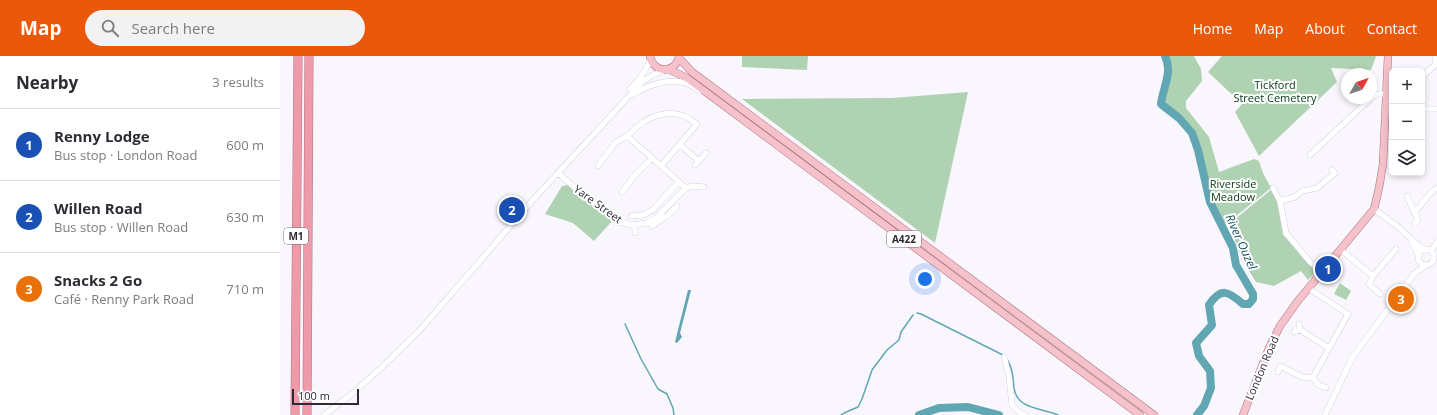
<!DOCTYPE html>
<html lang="en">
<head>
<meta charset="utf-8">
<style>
	body { margin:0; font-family:"Open Sans",sans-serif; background:#f2f2f3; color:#2b2b33 }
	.controls { position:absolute; right:12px; top:12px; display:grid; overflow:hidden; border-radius:6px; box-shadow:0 2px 6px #0003 }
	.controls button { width:36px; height:36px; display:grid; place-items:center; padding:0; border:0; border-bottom:1px solid #e1e1e2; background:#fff; color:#2b2b33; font:20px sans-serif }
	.compass { position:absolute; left:1061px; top:12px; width:36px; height:36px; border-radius:50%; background:#fff; box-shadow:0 2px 6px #0003; rotate:50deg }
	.scale { position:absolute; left:12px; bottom:10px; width:67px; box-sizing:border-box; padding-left:4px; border:2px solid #302936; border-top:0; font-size:11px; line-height:14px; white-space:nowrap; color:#302936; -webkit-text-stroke:3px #fff; paint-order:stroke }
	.you { position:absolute; left:645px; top:223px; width:14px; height:14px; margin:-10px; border:3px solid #fff; border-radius:50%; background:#1a73e8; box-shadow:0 0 0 6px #1a73e833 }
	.badge { display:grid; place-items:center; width:26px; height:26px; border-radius:50%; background:#ea580c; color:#fff; font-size:13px; font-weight:700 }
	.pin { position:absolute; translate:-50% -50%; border:2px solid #fff; box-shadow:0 1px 4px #0006 }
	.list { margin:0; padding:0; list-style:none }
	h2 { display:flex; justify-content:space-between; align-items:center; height:52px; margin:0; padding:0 16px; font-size:17px }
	h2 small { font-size:13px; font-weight:400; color:#7c7c81 }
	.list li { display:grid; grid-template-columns:26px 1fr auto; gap:12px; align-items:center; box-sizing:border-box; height:72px; padding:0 16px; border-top:1px solid #e1e1e2 }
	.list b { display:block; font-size:15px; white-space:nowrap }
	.list p { margin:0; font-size:13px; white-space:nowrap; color:#7c7c81 }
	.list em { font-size:13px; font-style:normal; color:#7c7c81 }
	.icon { flex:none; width:22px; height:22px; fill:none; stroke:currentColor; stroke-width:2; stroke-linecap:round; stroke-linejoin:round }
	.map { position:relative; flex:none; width:1157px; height:359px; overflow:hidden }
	header { display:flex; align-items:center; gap:24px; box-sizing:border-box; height:56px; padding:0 20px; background:#ea580c; color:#fff }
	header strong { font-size:19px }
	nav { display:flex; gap:22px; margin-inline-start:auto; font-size:14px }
	.search { width:280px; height:36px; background:#f2f2f3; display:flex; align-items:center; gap:10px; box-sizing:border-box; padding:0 14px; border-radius:22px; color:#7c7c81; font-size:15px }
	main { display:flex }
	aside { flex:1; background:#fff }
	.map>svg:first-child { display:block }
</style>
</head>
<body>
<header>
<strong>Map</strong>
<div class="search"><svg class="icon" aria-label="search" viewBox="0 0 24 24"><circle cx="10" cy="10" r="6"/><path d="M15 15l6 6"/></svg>Search here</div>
<nav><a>Home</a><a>Map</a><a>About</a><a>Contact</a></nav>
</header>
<main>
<aside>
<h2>Nearby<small>3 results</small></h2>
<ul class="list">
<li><span class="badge" style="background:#1a4fb4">1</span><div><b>Renny Lodge</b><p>Bus stop · London Road</p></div><em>600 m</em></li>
<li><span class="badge" style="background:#1a4fb4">2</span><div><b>Willen Road</b><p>Bus stop · Willen Road</p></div><em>630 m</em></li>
<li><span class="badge" style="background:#e8710a">3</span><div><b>Snacks 2 Go</b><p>Café · Renny Park Road</p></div><em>710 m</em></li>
</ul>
</aside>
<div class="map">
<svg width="1157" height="359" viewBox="0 0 1157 359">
	<rect width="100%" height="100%" fill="#faf6fd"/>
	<!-- green -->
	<path fill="#afd2b3" d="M462 0H528L527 14 462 11Z
		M888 0H914L921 13 922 25 906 45V52L929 81 939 116 974 103 979 105 983 117 991 132 946 168 933 147 928 122 915 78 902 61 887 49 884 44 892 12Z
		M942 0H1096L1091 14 1051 12 1057 26 979 100 955 56 962 48 928 16Z
		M688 36 655 187 462 43 612 42Z
		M289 129 333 164 314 185 293 167 265 158 282 130Z
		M992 133 997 146 1003 179 1036 216 1028 224 1021 215 994 230 976 226 962 204 949 168Z
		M1060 227 1071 235 1066 244 1054 238Z"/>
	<!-- water -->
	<path fill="#60a7b3" d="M408 234H411L400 277 402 281 397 287 395 286Z"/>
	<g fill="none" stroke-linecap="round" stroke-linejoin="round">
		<!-- stream -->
		<path stroke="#60a7b3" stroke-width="1.5" d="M637 257 641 258 723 299
			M345 268 361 303 378 333 387 338 393 352 394 359
			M728 305C733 313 733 322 734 332 737 354 763 352 778 359
			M561 359 564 357 578 351 582 343 592 314 607 294 619 284 621 276 633 259"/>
		<!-- river -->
		<path stroke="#60a7b3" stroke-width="8" d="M885 0C893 16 883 31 881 48L899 62 912 77 918 94 930 146 953 192 956 209 973 238V243L969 248H963C948 235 941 231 929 249L932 269 916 287 919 300 930 315 931 332 924 350 917 359
			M639 359 659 352 688 351 719 359"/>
		<!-- minor casing -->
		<g stroke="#c4b3d4" stroke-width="6">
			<path id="minor" d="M1142 21 1155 9 1156 0
				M350 33 360 22 371 4
				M353 38C369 29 388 22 406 27 411 29 415 32 420 35
				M1091 42 1097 38H1106
				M1106 52H1112
				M1142 53H1157
				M347 80C367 59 393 48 417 68L381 110
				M400 89 419 105
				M1030 99 1091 42
				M415 109 426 97
				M318 110 336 86 347 80 406 132
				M278 117 303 139 338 165 352 169 367 167 376 162 406 132
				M406 132 413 130 424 131
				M993 132 1000 145 1006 177 1030 206 1042 216
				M342 136 356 118 372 102
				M1127 140 1138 164 1135 167
				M1000 145 1015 141 1022 135 1037 132 1055 117 1052 114
				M376 150 399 126
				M1094 153 1117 170 1139 190 1146 194
				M1134 156C1143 150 1147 137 1157 132
				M388 159 397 150
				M351 160 363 159 374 153
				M355 169V177
				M372 170 385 161
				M1131 184 1139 200
				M1138 201a8 8 0 1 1 16 0a8 8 0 1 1-16 0Z
				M1061 194 1093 220 1116 193
				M1151 195 1157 186
				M1093 220 1089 228 1100 238
				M1019 268 1020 274 1049 292
				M1014 276 1020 274
				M724 301 729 320 732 349 741 358 746 359
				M998 316 1000 310 1024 322 1033 321 1068 258 1028 232
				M1033 321 1037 328 1046 332
				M44 359 73 337 101 312 140 274 252 145 363 25 373 19 385 14
				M1045 359 1072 302 1134 218 1146 209"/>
		</g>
		<!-- major casing -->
		<g stroke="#ac7281" stroke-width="8">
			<path id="major" d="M370 0C373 18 396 18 399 0
				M399 2 412 16 874 359
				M388 13 407 22 860 359
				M963 359 989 292 1000 270 1017 246 1094 153 1099 132 1103 108 1108 0"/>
		</g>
		<!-- highway casing -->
		<g stroke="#ac7281" stroke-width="9">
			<path id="highway" d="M15 359 18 0
				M27 359 29 0"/>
		</g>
		<!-- minor -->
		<use href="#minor" stroke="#fff" stroke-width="5.5"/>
		<!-- major -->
		<use href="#major" stroke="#f5c2cb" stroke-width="7"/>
		<!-- highway -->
		<use href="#highway" stroke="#ef9aa9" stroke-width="8"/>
	</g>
	<g text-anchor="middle" stroke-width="4" stroke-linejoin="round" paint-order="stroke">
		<!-- shield labels -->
		<g fill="#fff" stroke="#6e6972" stroke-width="1">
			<rect x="4" y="172" width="24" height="16" rx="3"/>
			<rect x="607" y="175" width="34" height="16" rx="3"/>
		</g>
		<g font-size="10" font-weight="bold" fill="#302936">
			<text x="16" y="184">M1</text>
			<text x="624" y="187">A422</text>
		</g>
		<!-- park labels -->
		<g font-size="11" fill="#033712" stroke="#fff">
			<text x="995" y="33">Tickford<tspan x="995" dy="13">Street Cemetery</tspan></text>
			<text x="953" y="132">Riverside<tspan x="953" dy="13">Meadow</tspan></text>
		</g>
		<!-- street labels -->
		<g font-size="11" fill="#302936" stroke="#fff">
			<text transform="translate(318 148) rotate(36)" y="4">Yare Street</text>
			<text transform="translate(982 312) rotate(-67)" y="4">London Road</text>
		</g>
		<!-- water labels -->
		<g font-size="12" font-style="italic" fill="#0f4e58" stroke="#fff">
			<text transform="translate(961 186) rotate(66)" y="4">River Ouzel</text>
		</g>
	</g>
</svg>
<div class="controls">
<button>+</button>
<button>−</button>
<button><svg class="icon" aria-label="layers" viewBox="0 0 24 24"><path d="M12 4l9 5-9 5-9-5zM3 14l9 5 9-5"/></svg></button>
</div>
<svg class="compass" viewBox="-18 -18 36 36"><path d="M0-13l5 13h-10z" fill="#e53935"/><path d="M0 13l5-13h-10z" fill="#7c7c81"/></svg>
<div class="scale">100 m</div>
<div class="you"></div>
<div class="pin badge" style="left:1048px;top:213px;background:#1a4fb4">1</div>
<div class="pin badge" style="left:232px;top:154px;background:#1a4fb4">2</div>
<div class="pin badge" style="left:1121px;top:243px;background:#e8710a">3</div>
</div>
</main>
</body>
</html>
